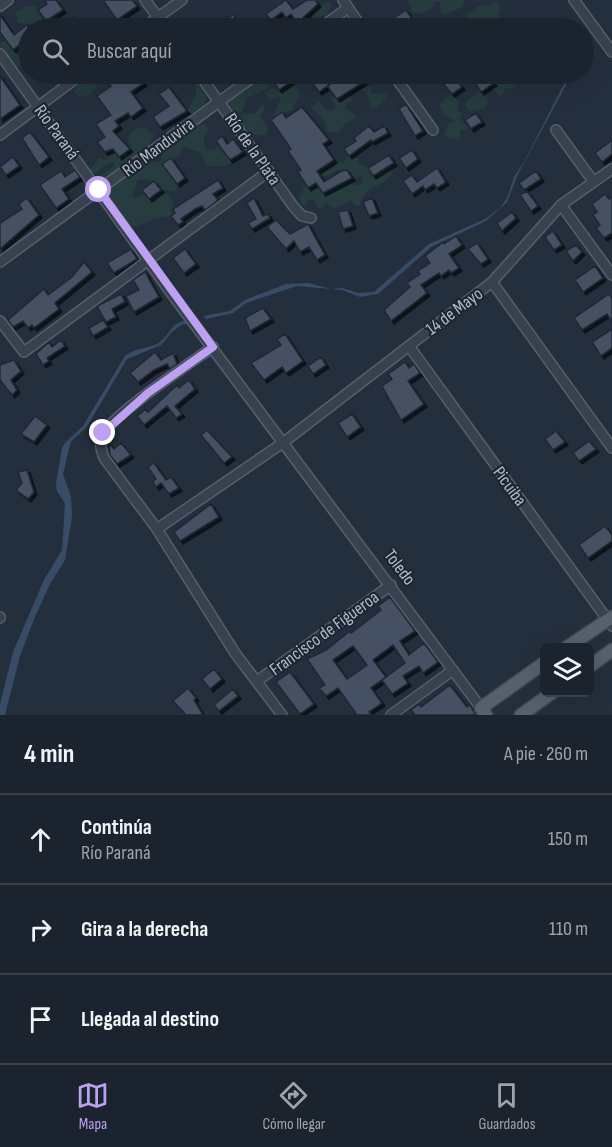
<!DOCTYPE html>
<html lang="es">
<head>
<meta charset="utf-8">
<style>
	body { margin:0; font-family:"Sofia Sans Condensed",sans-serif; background:#282f3a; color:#f1f3f6 }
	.controls { position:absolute; right:18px; bottom:18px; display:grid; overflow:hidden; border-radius:9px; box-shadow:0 6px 24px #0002 }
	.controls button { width:54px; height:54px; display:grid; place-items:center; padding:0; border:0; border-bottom:2px solid #39404a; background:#1b232e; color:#f1f3f6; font:30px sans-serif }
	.stop { position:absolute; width:18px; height:18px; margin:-14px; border:4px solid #bca0f2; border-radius:50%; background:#fff }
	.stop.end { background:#bca0f2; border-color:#fff; box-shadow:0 2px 6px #0008 }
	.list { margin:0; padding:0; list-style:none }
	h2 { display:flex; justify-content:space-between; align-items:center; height:78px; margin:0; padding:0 24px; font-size:26px }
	h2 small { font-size:20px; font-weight:400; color:#a0a4aa }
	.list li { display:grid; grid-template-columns:39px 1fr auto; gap:18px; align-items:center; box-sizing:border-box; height:90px; padding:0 24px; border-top:2px solid #39404a }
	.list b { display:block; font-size:22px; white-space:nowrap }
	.list p { margin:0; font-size:20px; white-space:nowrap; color:#a0a4aa }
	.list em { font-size:20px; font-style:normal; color:#a0a4aa }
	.icon { flex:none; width:33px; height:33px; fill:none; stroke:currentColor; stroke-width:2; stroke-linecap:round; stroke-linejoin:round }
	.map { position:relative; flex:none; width:612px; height:715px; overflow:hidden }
	.search { position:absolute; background:#1b232e; box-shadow:0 6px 24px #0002; left:18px; right:18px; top:18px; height:66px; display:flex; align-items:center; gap:15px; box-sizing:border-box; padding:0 21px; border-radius:33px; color:#a0a4aa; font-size:22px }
	.sheet { height:348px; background:#1b232e }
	nav { display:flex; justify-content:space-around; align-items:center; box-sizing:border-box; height:84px; border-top:2px solid #39404a; background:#1b232e; font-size:16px; color:#a0a4aa }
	nav a { display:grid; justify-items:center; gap:3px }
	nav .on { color:#bca0f2 }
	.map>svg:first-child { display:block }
</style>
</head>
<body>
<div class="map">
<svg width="612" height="715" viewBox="0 0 612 715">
	<defs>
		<filter id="shadow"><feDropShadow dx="3" dy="3" stdDeviation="0" flood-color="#0009"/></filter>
	</defs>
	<rect width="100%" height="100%" fill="#242f3e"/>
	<!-- green -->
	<path fill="#263c3f" d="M408 0H465L463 7 445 14 441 13 440 2 436 1 430 10 419 14 411 11Z
		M329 1 332 5 327 15 313 18 312 10Z
		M497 1 500 5 498 16 501 28H471L466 19 467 13 474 11 478 6H486Z
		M34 5 37 7V13L47 22 55 16 60 18 63 24 57 28H33L30 24 18 23 16 13 25 7Z
		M6 40 26 47 28 62 16 67 1 50 0 43Z
		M87 74H94L96 88 86 97 79 96 74 91Z
		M200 74H220L216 78 208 80 206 99 201 112 193 114 187 111 196 95 194 82Z
		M260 74 271 75 272 82 266 89 247 98 242 112 236 114 230 110 226 112 224 100 255 83Z
		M504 74H520L521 80 511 89 505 88 503 95 499 96 489 84 490 81 499 80Z
		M292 82 296 83 300 95 292 110 274 116 281 97 268 100 265 92 273 88 281 93Z
		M369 85 372 94 387 93V97L377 108 371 107 365 92 361 90Z
		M479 91 486 94 488 103 485 108 469 111 465 103Z
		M334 94 351 97 352 100 344 107 357 117 345 124 338 133 327 131 325 121 311 108 318 101 327 110 334 109 335 106 331 97Z
		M450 95 459 101 457 109 462 114 459 120 468 127 466 130 460 129V140L446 137 444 134 449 123 455 121 443 114 439 104Z
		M263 103 265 110 260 116 268 128 266 135C251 138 246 126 227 129L221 119 224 116 237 124 241 115 255 113Z
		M201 125H205L209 130 204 137 205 148 212 150 219 147 222 153 230 156 231 163 225 166H206L200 152 182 147 181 153 169 164 179 183 175 192 160 189 149 179 138 180 132 196 137 198C149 193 166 187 173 201L171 216 154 219 136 227 129 225 108 202 110 187 117 174 102 180 99 178 114 166V162L107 164 94 174 88 172 99 158 106 160 111 154 131 155 132 148 128 139C130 132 138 127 145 127L154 135 149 146 142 148V154L131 171 147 162H161C159 143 186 131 201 125Z
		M347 155 357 158 360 164 367 166 373 176 391 166 393 173C385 187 361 187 360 205L356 206 351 201 334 209 326 203 322 209 318 208 313 199H309L305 206 302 204 299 197 304 192 302 185 311 188 313 185C324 190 340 191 348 182L357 186 363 182 361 176 354 178 348 172 337 170 328 176 317 177 319 171 330 170 337 163 344 162Z"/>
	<!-- water -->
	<path fill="#394c67" d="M569 74H572L518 174 507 202 486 221 431 247 378 294 360 297 342 290 297 286 246 303 233 313 206 319 204 316 230 311 245 300 286 284 308 283 331 289 342 288 358 293 374 292 429 244 485 219 500 208 507 198 514 177 524 162Z
		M187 320 189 323 181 325 172 332 161 345 127 359 86 428 71 441 63 474 71 497 72 517 65 560 50 584 34 619 20 656 5 715H0V704L13 652 44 580 62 550 65 503 57 491 56 483 62 448 65 443 83 426 125 356C134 348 146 349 157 344 170 336 169 324 187 320Z"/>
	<!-- building -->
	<path fill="#455162" stroke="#1f2835" stroke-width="1.5" fill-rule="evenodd" filter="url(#shadow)" d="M45 0H56L63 10 46 21 38 10 47 4Z
		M103 0H132L137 6 117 20Z
		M286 0 293 9 307 0H315L318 4 297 23 291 14 286 18 282 12 271 20 266 14Z
		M406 10 415 23 406 28H392L388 22Z
		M0 15 14 35 28 24V38L13 50 0 32Z
		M233 15 243 28H229L224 21Z
		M75 16 84 28H59Z
		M102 74H118L121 78 128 74H137L144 83 131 92 143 108 131 117 128 113 115 121 119 126 113 131 130 149 119 157 113 149 105 152 97 142 105 137 96 124 111 115 97 96 111 86Z
		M277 74H287L292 81 279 90 271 77Z
		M306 74H325L332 83 319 92Z
		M345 74 353 77 358 74H376L337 99 327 86Z
		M435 74H452L462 87 452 94Z
		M485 74 494 83 481 92 474 81Z
		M0 76 20 105 0 119Z
		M169 87 187 111 160 127 153 117 169 106 159 94Z
		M406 104 423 131 415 136 399 109Z
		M302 107 329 140 323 144 334 160 317 171 324 182 341 171 347 170 352 178 323 193 316 183 308 188 298 172 301 170 288 151 291 149 271 120 282 112 286 118Z
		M476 113 482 122 471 129 465 120Z
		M369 126 374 132 384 126 388 133 372 142 371 140 349 156 344 149 356 141 354 138Z
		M30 132 49 157 39 165 22 138Z
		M222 136 227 144 233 139 243 152 230 160 216 141Z
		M612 140V154L602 162 595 153Z
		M412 150 418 159 406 168 399 158Z
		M389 155 394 163 373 176 368 168Z
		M13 157 19 166 6 175 0 167Z
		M171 158 185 178 177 184 162 164Z
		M437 168 446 182 437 188 434 184 425 190 423 186 412 194 403 181 412 175 417 182Z
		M75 170 80 177 62 189 69 199 56 208 40 185 61 171 65 177Z
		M536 171 541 179 524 190 519 183Z
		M218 180 223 188 213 194 218 200 205 210 202 206 195 209 181 219 183 222 178 225 171 216 175 213 173 209Z
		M154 181 161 190 149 199 142 190Z
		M527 191 538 206 531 211 520 195Z
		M605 194 609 199 612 197V233L604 238 596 228 600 225 593 215 597 212 592 204Z
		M27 198 39 215 0 249V223L22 209 19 204Z
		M254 198 263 216 268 214 270 218 252 229 248 223 256 219 247 203Z
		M372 198 378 213 369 216 363 202Z
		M348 210 353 226 343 229 338 212Z
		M512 212 516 218 502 231 497 223Z
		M276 220 290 234 308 224 325 255 317 260 309 247 300 252 294 241 286 249 267 227Z
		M553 231 562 245 554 250 545 237Z
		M456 236 462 245 449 254 459 268 451 273 449 270 441 276 439 273 421 285 427 293 391 321 384 310 410 287 407 283 420 274 418 271 430 263 425 256 443 242 444 244Z
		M477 243 488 259 481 264 468 249Z
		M576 245 582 252 573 261 566 251Z
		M131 249 137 259 114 273 107 263Z
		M185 249 196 264 184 273 173 258Z
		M84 262 92 272 55 303 59 309 34 328 32 325 28 328 23 321 13 327 8 320 44 289 48 295 72 277Z
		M595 266 603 278 583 292 575 280Z
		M145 272 159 297 134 312 126 296 139 290 133 280Z
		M121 294 125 302 112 309 116 317 106 322 97 306Z
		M609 294 612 298V322L607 314 582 330 574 318Z
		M263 308 271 319 250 331 245 318Z
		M103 320 108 327 93 336 89 328Z
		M612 329V348L601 356 592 342Z
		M285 334 303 361 286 373 282 367 264 380 251 363 281 345 277 339Z
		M61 340 65 346 47 358 49 361 43 365 36 354 49 342 52 347Z
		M155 352 161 360 173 353 177 364 170 369 167 364 154 370 138 382 130 373Z
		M321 357 326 365 313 374 308 366Z
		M14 360 21 371 11 380 17 390 12 395 0 380V365Z
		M405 362 409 368 414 364 420 373 408 381 424 404 401 420 382 386 392 379 388 374Z
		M189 380 195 389 175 406 182 414 176 418 167 406 144 425 137 416 146 409 148 412 177 385 179 388Z
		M352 414 361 427 347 437 338 423Z
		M35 416 47 425 34 442 21 434Z
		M207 430 232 457 224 463 201 435Z
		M556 431 565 442 553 450 545 439Z
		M589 441 596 449 579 461 573 453Z
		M109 443 114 449 121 443 131 455 117 464 110 455Z
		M154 463 166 480 171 477 179 488 169 494 161 483 156 487 153 481 156 479 148 467Z
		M27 470 34 492 28 499 16 490 22 483 18 472Z
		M211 504 219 517 180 541 174 532Z
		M605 526 612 535V541L588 558 579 545Z
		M390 597 415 631 400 641 409 655 424 643 438 662 423 673 419 666 403 676 408 683 392 694 382 680 405 663 393 645 373 660 386 677 371 688 382 703 369 712 372 715H357L338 688 326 696 319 688 325 685 307 659 326 650 350 631 351 633 381 610 378 606ZM353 646 367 665 347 679 333 660Z
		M214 669 222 679 210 689 202 679Z
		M290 672 314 704 300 714 276 682Z
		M450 685 467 707 470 705 476 715H415L411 710 419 704 421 707Z
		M188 688 196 698 194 700 203 715H186L173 701Z
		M233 689 238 696 219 711 214 705Z"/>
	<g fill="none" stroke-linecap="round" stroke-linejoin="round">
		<!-- minor casing -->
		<g stroke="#565f6c" stroke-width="12">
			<path id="minor" d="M145 0 166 28
				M343 0 362 28
				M574 0 612 52
				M0 6 8 0
				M143 28 182 0
				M320 28 348 8
				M0 54 174 297 481 708
				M199 74 293 206 302 216 311 218
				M393 74 433 130
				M556 130 593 181
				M0 135 82 74
				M561 205 612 275
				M0 262 257 74
				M492 282 612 448
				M0 321 24 352 269 171
				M409 346 612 626
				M213 347C192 362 110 416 103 435 99 443 101 450 104 458L157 529 284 442 492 282 561 205 612 169
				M155 526 235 653 282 715
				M0 617V618
				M257 681 391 585
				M391 715 453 670"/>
		</g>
		<!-- major casing -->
		<g stroke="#414a57" stroke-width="15">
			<path id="major" d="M566 648 612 617
				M590 666 612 650
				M486 715 481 708 544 663
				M521 715 553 692"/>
		</g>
		<!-- minor -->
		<use href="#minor" stroke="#38414e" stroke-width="9"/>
		<!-- major -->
		<use href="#major" stroke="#56606e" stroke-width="12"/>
	</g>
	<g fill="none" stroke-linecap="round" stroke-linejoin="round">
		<!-- route -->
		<path stroke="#bca0f2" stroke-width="8" d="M99 190 213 347 148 393 103 433"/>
	</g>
	<g text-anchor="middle" stroke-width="4.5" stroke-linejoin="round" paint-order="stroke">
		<!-- street labels -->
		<g font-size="18" fill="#b4bcc9" stroke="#1d2633">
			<text transform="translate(57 132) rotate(54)" y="6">Río Paraná</text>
			<text transform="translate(158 147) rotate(-37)" y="6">Río Manduvira</text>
			<text transform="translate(253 149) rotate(55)" y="6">Río de la Plata</text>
			<text transform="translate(454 311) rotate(-37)" y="6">14 de Mayo</text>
			<text transform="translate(510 486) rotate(54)" y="6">Picuiba</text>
			<text transform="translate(400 567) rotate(53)" y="6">Toledo</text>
			<text transform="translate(324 633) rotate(-36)" y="6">Francisco de Figueroa</text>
		</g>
	</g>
</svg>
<div class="controls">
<button><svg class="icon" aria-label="layers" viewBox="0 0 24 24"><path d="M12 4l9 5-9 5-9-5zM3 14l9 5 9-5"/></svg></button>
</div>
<div class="stop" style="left:99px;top:190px"></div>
<div class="stop end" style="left:103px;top:433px"></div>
<div class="search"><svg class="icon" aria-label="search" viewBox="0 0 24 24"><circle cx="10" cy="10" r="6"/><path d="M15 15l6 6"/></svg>Buscar aquí</div>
</div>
<section class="sheet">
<h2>4 min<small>A pie · 260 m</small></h2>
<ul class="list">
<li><svg class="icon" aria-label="ahead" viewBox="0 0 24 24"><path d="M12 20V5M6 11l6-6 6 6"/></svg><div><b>Continúa</b><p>Río Paraná</p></div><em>150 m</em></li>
<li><svg class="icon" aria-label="right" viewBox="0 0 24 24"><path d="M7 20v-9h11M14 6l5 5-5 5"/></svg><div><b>Gira a la derecha</b></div><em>110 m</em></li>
<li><svg class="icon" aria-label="arrive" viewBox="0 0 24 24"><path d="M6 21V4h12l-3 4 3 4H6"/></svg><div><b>Llegada al destino</b></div></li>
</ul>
</section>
<nav>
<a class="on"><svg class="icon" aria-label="map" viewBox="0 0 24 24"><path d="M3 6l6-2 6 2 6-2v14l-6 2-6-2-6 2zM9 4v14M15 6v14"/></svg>Mapa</a>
<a><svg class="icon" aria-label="directions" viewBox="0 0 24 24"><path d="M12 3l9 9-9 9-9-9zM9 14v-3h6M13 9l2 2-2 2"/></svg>Cómo llegar</a>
<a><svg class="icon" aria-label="saved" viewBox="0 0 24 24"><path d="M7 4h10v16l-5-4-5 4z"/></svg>Guardados</a>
</nav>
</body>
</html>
